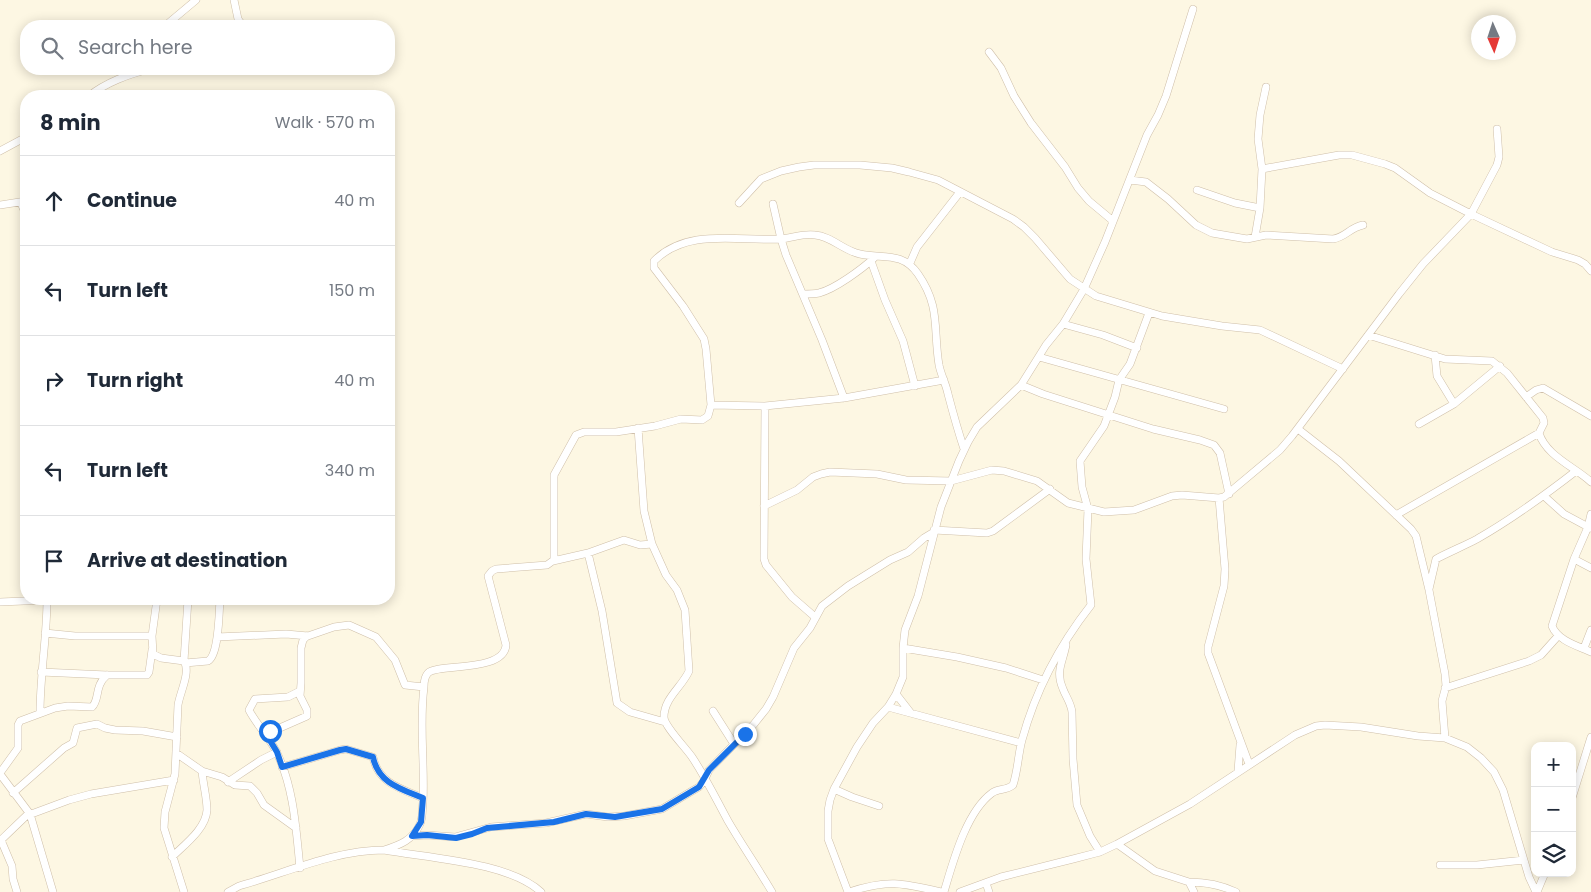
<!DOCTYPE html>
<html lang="en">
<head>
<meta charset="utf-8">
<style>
	body { margin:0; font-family:Poppins,sans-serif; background:#f6f6f7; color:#1f2937 }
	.controls { position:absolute; right:15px; bottom:15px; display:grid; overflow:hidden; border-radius:10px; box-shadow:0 2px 12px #0003 }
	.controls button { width:45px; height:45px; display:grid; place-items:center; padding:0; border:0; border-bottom:1px solid #e0e1e3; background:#fff; color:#1f2937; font:25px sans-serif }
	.compass { position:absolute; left:1471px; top:15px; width:45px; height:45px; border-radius:50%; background:#fff; box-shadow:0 2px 12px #0003; rotate:177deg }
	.stop { position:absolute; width:15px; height:15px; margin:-11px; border:4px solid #1a73e8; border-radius:50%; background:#fff }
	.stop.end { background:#1a73e8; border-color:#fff; box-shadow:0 1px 5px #0008 }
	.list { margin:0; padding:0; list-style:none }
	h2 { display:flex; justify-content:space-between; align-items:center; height:65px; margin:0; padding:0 20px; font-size:21px }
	h2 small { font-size:16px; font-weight:400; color:#747a83 }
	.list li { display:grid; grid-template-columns:32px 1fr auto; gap:15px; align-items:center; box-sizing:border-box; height:90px; padding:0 20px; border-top:1px solid #e0e1e3 }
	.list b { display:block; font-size:19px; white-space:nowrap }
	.list em { font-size:16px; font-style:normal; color:#747a83 }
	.icon { flex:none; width:28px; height:28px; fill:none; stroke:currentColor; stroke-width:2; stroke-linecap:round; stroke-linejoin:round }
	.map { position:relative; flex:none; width:1591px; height:892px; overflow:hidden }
	.search { position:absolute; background:#fff; box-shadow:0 2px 12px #0003; left:20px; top:20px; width:375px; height:55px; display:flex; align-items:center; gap:12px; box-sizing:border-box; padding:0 18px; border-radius:20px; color:#747a83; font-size:19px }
	.panel { position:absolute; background:#fff; box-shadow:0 2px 12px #0003; left:20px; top:90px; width:375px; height:515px; border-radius:20px }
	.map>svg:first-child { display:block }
</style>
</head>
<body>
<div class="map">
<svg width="1591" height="892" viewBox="0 0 1591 892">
	<rect width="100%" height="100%" fill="#fdf7e3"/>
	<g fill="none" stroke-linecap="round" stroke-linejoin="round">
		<!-- street casing -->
		<g stroke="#cfbfa9" stroke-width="8">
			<path id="street" d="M234 0 238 19 243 26
				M165 26 196 0
				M989 52 1001 68 1014 96 1031 123 1065 167 1078 188 1089 201 1113 221
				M89 96C107 82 127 75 149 69
				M0 151 26 137
				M1262 169 1339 155H1352L1385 164 1395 168 1430 193 1471 214 1552 252 1578 260 1585 264 1591 271
				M1130 180 1146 182 1168 199 1196 225 1212 233 1247 239 1266 235 1333 239C1346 237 1349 228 1363 225
				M1197 190 1235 203 1260 208
				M21 203 26 215
				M739 203 761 179 781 171 799 167 814 165H860L892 168 909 172 938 180 1013 219 1024 227 1035 238 1070 279 1096 296 1162 316 1222 326 1260 330 1343 369
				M773 204 781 239 786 255 822 340 844 398
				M0 205 26 201
				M1255 237 1260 208 1262 169 1258 139 1260 115 1266 87
				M871 261 885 300 903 341 915 386
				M910 263 917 247 960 192
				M803 294C808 294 814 294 819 293 835 289 862 269 874 258
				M1063 324 1103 335 1137 348
				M1368 335 1445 359 1492 361 1507 373 1543 418 1544 423 1539 433C1546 456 1575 467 1591 482
				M1435 355 1437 376 1454 404
				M1039 357 1224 409
				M1021 385 1043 394 1153 429 1200 440 1214 445 1220 453 1229 494
				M1526 397 1536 390 1543 388 1591 416
				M711 405 765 406 844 398 944 380
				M765 406 764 559 766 565 792 597 815 617
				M1419 424 1454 404 1500 366
				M638 428 644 511 652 544 666 575 677 590 685 610 689 671C682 687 664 698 664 717 664 726 686 748 692 757 706 778 716 799 728 821 742 845 758 868 772 892
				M1298 429 1339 461 1411 529 1416 536 1429 590 1445 674 1446 686 1442 701 1445 738
				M1544 496 1564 514 1590 528
				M1219 498 1225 569 1224 586 1208 647V653L1249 764
				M764 506 797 490 813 477 821 474 830 472 877 474 906 480 951 481 992 470 1004 471 1037 481 1068 503 1104 512 1134 510 1172 496 1182 495 1219 498 1224 497 1280 450 1292 436 1399 294 1423 264 1471 214 1497 165 1499 157 1497 129
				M1591 514 1588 527 1574 559 1552 626C1558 641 1578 646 1591 652
				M1396 515 1539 433
				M934 530 987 533 993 531 1050 489
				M588 553 602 611 617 703 630 712 665 722
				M1574 559 1591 568
				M553 561 588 553 624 540 640 545 652 544
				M1429 589 1436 559C1449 552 1464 546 1477 539 1512 519 1545 495 1576 471
				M157 599 152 636 153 654 161 658 184 661C191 672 180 692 178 705L175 774 165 812 164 828 184 892
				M0 602 47 600
				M45 633 75 636H152
				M217 637 286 634 308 636 334 627 349 625 376 637 395 660 405 685 424 687
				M1066 645C1063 662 1055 671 1063 689 1066 697 1071 703 1072 712L1073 759 1077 805 1090 836 1100 852
				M903 648 957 657 1006 668 1043 680
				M1584 648 1591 630
				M184 661 188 599
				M185 663 208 661C219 655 219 612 220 599
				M41 672 107 675H147L149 672 152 650
				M1445 688 1529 661 1541 655 1558 636
				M300 691 288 697 255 699 249 710C256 724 269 737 276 751 294 787 296 829 300 868
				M896 694 910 712
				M888 707 1021 743
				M713 711 734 744
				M40 713C40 675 47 637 47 599
				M266 734 307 716V710L300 696 301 683V648L303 640 307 636
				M176 753 202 771 222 777 235 785 250 786 257 793 264 805 296 828
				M282 767 340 750 346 749 373 757C378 783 401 789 423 798
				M1238 771 1240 745
				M0 773 18 748V725L20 721 55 708 68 706 92 707C100 700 94 686 107 675
				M0 774 30 814 53 892
				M228 782 261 760 277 752
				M834 789 852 797 879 806
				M13 793 64 748 73 743 77 728 97 724 105 728 115 730 143 731 177 737
				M1572 798 1591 737
				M412 836 427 835 455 837 491 827 546 823 586 814 608 817 624 816 662 809 692 791 699 787 704 781 709 770 754 724 766 709 773 697 794 648 810 628 822 606 848 586 890 560 908 552 924 538 934 532
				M1117 844 1155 871 1189 882 1194 892
				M384 850C400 845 413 840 420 824 423 818 422 809 423 802 425 764 419 725 424 687 424 683 425 676 428 673 437 663 504 673 506 645L488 576 492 571 496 569 547 565 554 560V475L576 435 584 432H616L655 426 681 419 702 420 708 416 711 405 706 349 704 339 683 306 654 268V261C688 227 739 242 781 239 792 238 804 233 815 235 831 236 844 251 860 254 883 259 902 251 918 274 941 307 933 329 939 365 941 375 946 384 948 394 953 413 958 431 964 449
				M172 857C184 845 206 829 207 810 207 798 203 784 202 771
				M1440 865H1477L1524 860
				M1189 882C1206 882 1221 885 1236 892
				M986 883 989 892
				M17 892 13 879 12 866 1 840 26 816 69 800 91 794 174 780
				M228 892 239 886C286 873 335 850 384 850 428 858 509 862 541 892
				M848 892 828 839V811L830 800 834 789 857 747 873 723 888 707 896 694 903 677V648L905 630 918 596 941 507 959 461 968 442 977 427 1021 385 1046 345 1063 324 1084 289 1105 242 1147 135 1158 115 1166 96 1193 9
				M849 892C888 879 903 883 941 892
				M944 892C953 862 966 812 992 793 998 788 1006 791 1013 785 1018 770 1018 755 1022 740 1036 689 1058 647 1091 605L1086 559 1088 509 1082 487 1080 461 1104 426 1115 397 1119 380 1130 364 1149 313
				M960 892 1001 877 1073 859 1100 852 1117 844 1190 804 1295 735 1316 726 1325 725 1361 727 1418 736 1445 738 1467 747 1481 758 1494 772 1503 790 1529 877 1536 892
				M1537 892 1545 873"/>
		</g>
		<!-- street -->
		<use href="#street" stroke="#fff" stroke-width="7"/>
	</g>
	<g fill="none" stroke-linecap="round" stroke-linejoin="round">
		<!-- route -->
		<path stroke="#1a73e8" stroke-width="6" d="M270 731 266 734 277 752 282 767 340 750 346 749 373 757C378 783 401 789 423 798L421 822 412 836 427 835 456 838 472 834 487 828 554 822 586 814 615 817 662 809 699 787 709 770 745 734"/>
	</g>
</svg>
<div class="controls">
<button>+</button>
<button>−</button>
<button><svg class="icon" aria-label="layers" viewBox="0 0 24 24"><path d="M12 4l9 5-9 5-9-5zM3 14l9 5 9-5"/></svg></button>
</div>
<svg class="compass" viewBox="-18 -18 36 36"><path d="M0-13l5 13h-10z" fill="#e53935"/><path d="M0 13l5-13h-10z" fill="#747a83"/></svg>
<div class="stop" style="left:270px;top:731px"></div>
<div class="stop end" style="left:745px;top:734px"></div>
<div class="search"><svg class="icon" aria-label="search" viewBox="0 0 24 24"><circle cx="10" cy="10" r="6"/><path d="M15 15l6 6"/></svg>Search here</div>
<section class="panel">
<h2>8 min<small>Walk · 570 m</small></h2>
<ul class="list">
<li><svg class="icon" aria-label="ahead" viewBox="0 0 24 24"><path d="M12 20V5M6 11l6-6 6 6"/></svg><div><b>Continue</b></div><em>40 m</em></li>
<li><svg class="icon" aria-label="left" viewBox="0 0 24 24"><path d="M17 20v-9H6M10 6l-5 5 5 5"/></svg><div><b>Turn left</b></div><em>150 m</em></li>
<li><svg class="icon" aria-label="right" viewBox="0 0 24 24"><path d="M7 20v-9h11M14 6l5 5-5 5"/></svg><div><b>Turn right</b></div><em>40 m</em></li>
<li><svg class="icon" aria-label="left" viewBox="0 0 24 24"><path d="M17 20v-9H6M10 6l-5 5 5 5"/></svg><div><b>Turn left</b></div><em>340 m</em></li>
<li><svg class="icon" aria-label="arrive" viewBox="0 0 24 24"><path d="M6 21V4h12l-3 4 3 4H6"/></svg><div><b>Arrive at destination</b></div></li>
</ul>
</section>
</div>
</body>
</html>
